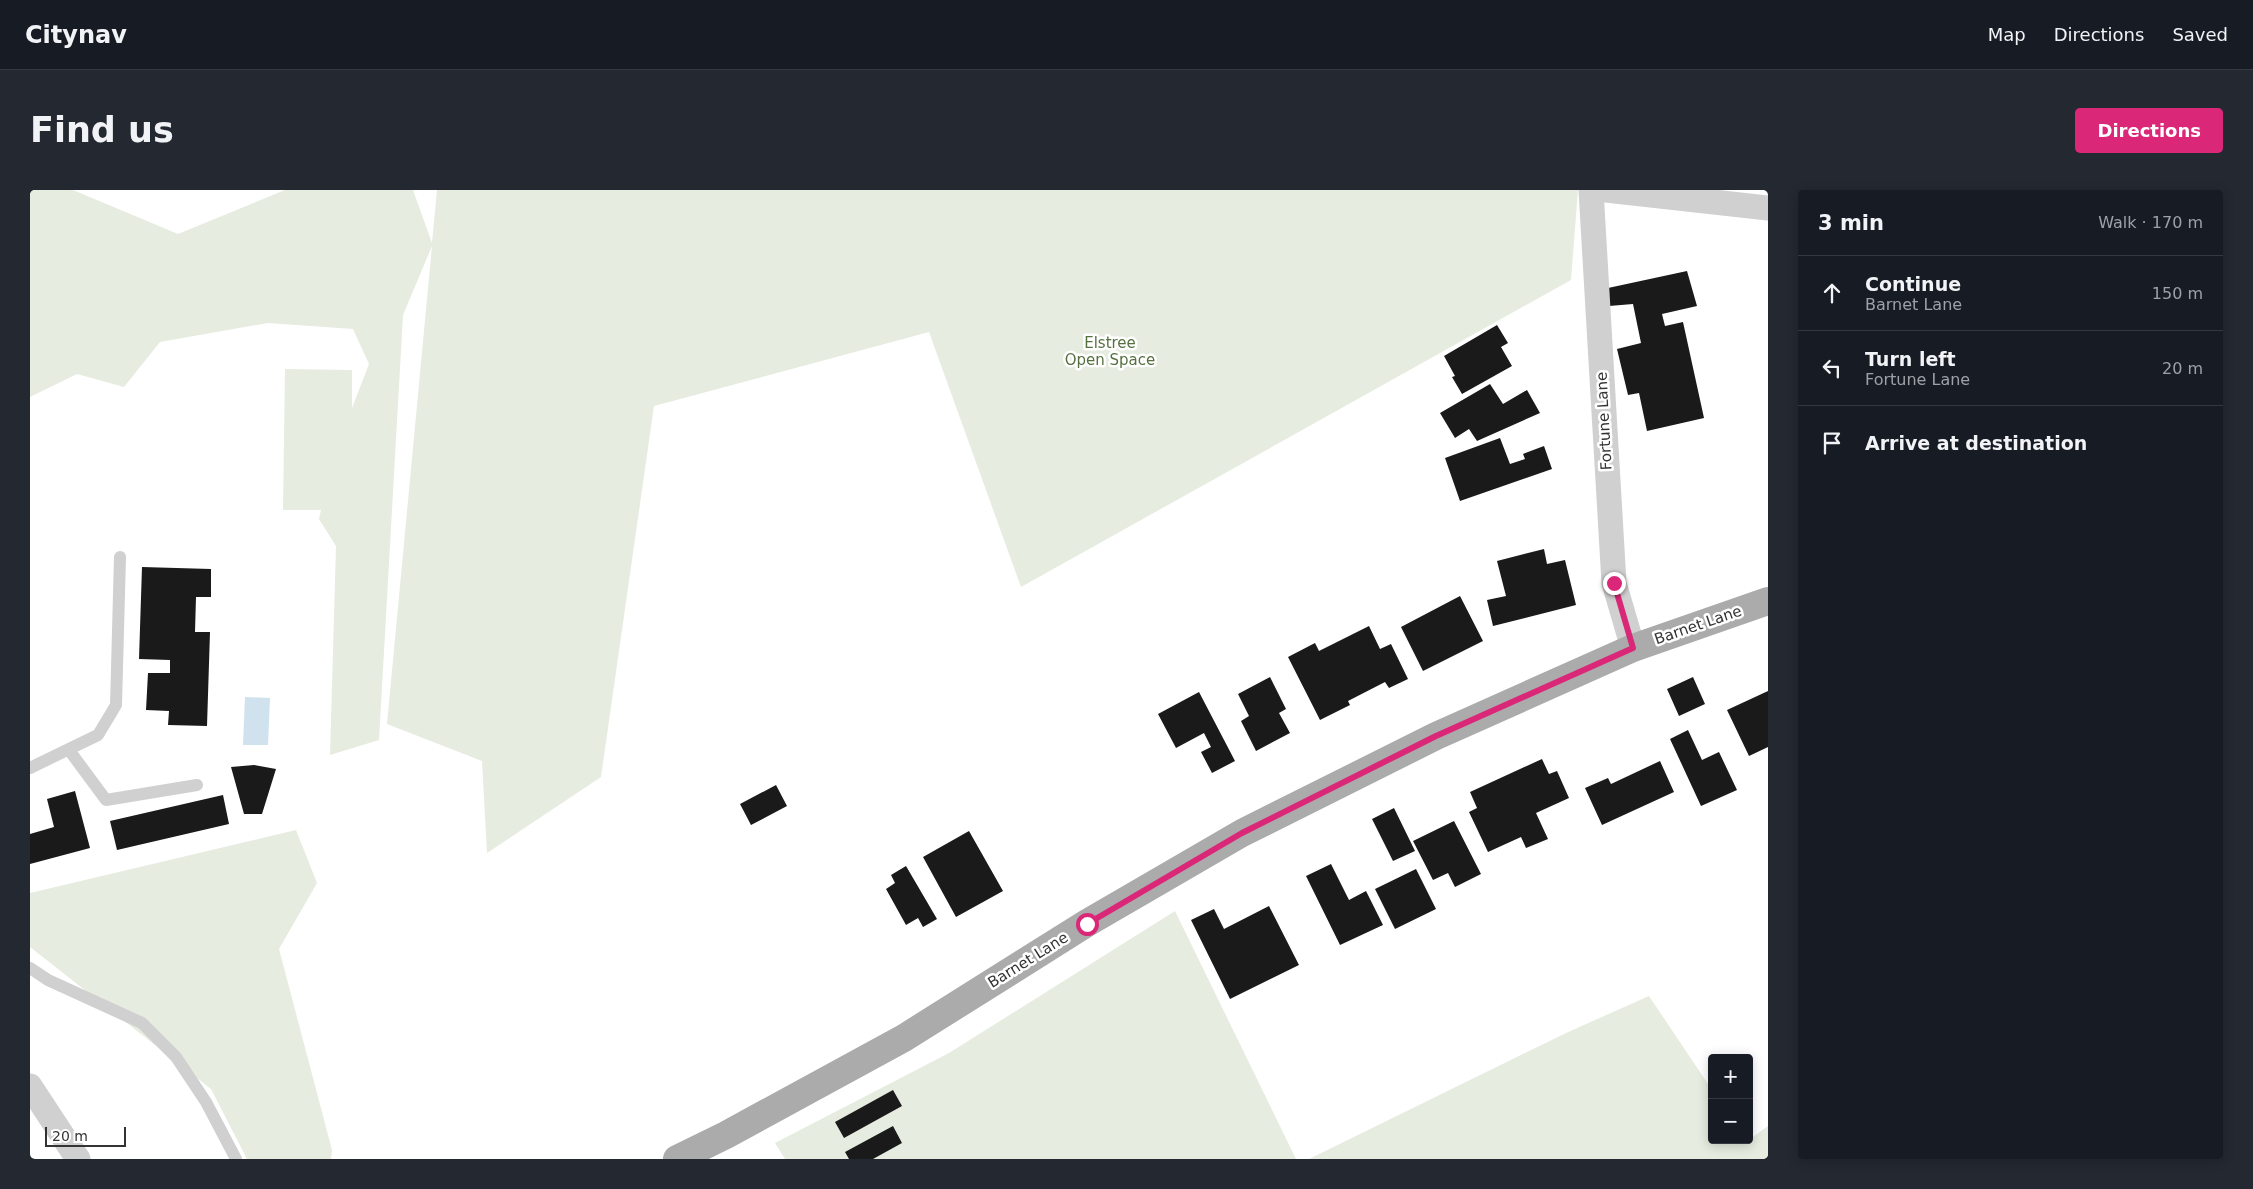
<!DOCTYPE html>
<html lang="en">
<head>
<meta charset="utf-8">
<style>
	body { margin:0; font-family:"DejaVu Sans",sans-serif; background:#242831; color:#f1f3f6 }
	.controls { position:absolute; right:15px; bottom:15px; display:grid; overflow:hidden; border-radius:5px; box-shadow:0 2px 12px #0003 }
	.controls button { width:45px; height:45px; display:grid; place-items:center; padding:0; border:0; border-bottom:1px solid #363941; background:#171b24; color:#f1f3f6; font:25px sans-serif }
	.scale { position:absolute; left:15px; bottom:12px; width:81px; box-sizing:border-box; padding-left:5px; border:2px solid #333; border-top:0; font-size:14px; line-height:18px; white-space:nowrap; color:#333; -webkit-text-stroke:4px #fff; paint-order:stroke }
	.stop { position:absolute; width:15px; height:15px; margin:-11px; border:4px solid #db2777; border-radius:50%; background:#fff }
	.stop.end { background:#db2777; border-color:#fff; box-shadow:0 1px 5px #0008 }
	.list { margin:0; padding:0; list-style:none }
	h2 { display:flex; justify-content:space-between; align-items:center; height:65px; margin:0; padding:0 20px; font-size:21px }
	h2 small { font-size:16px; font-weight:400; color:#9ea1a6 }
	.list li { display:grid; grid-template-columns:32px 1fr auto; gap:15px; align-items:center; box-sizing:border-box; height:75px; padding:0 20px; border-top:1px solid #363941 }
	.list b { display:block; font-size:19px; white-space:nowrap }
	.list p { margin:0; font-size:16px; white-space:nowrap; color:#9ea1a6 }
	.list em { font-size:16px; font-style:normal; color:#9ea1a6 }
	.icon { flex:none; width:28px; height:28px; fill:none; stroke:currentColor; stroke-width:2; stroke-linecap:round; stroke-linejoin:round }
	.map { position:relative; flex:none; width:1738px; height:969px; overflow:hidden; border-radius:5px }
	header { display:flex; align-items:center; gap:30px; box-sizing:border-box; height:70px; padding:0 25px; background:#171b24; border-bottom:1px solid #363941 }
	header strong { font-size:24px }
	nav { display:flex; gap:28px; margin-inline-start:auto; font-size:18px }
	.intro { display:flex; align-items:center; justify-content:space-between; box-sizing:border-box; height:120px; padding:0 30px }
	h1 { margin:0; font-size:35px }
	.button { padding:12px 22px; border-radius:5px; background:#db2777; color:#fff; font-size:18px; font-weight:700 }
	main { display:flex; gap:30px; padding:0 30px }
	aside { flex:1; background:#171b24; border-radius:5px; box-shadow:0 2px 12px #0003 }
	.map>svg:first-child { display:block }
</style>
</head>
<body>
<header>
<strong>Citynav</strong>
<nav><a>Map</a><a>Directions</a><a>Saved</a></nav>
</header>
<div class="intro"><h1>Find us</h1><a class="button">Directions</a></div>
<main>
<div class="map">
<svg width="1738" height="969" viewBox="0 0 1738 969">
	<rect width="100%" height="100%" fill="#fff"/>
	<!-- green -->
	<path fill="#e6ecdf" d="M0 0H43L148 44 255 0H383L402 53 407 0H1548L1541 90 991 397 899 142 624 216 571 587 457 663 452 571 357 534 402 56 373 125 349 550 300 565 306 356 289 329 291 320H253L255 179 322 180V218L339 174 323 139 238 133 130 152 94 197 47 184 0 207Z
		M266 640 287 693 249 759 302 960 301 969H217L181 899 0 757V703Z
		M1145 721 1266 969H755L745 953 919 863Z
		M1619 806 1682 900V950L1716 952 1738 936V969H1279L1536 843Z"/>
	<!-- water -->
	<path fill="#cfe2ee" d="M215 507 240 508 238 555H213Z"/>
	<!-- building -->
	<path fill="#1a1a1a" d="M1657 81 1667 116 1632 124 1635 136 1653 132 1674 228 1617 241 1609 203 1598 205 1587 159 1611 153 1603 114 1579 116 1578 98Z
		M1467 135 1478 153 1471 157 1482 176 1432 204 1422 187 1425 186 1414 166Z
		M1460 194 1473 214 1497 200 1510 223 1447 251 1439 239 1425 248 1410 223Z
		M1470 248 1480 274 1495 269 1493 264 1514 256 1522 279 1430 311 1415 268Z
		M1514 359 1517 374 1535 370 1546 415 1463 436 1457 410 1476 406 1467 371Z
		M112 377 181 379V407H166L165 442H180L177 536 138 535 139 521 116 520 118 483H140V470L109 469Z
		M1430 406 1453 451 1393 481 1371 437Z
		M1339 436 1350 459 1361 454 1378 489 1359 498 1355 492 1318 511 1320 515 1290 530 1258 467 1285 453 1289 461Z
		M1240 487 1256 519 1249 523 1260 543 1226 561 1211 531 1219 526 1208 504Z
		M1663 487 1675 514 1649 526 1637 499Z
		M1738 501V557L1719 566 1697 520Z
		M1169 502 1205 571 1182 583 1171 562 1181 557 1174 543 1146 558 1128 524Z
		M1658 540 1672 570 1689 562 1707 600 1671 616 1640 549Z
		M1512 569 1519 584 1527 581 1539 608 1506 623 1518 649 1496 658 1491 647 1458 662 1439 622 1447 618 1440 602Z
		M1630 571 1644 602 1572 635 1555 598 1578 588 1581 594Z
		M224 575 246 579 232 624H214L201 577Z
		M746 595 757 616 721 635 710 614Z
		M45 601 60 658 0 674V644L24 637 17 609Z
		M193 605 199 634 87 660 80 631Z
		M1364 618 1385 661 1363 671 1342 629Z
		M1424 631 1451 684 1425 697 1418 683 1403 690 1383 651Z
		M939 641 973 701 926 727 893 667Z
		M1301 674 1319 710 1336 701 1353 735 1310 755 1276 686Z
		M876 676 907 729 893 737 888 728 876 735 856 699 865 693 861 685Z
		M1386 679 1406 719 1365 739 1345 699Z
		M1239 716 1269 775 1200 809 1161 730 1184 719 1194 739Z
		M863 900 872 916 814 948 805 932Z
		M863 936 872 953 843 969H819L815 962Z"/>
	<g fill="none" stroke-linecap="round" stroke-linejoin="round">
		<!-- lane -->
		<path stroke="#d0d0d0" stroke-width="12" d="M39 560 76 610 167 595
			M0 578 68 545 86 515 90 367
			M0 778 18 790 112 833 146 867 176 912 206 969"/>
		<!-- street -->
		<path stroke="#d0d0d0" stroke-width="25" d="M1561 0 1584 393 1603 458
			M1576 0 1738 18
			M0 896 48 969"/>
		<!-- primary -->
		<path stroke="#ababab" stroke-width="28" d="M647 969 696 945 874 848 1057 733 1212 643 1406 546 1603 458 1738 411"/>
	</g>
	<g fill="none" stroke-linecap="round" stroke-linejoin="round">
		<!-- route -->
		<path stroke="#db2777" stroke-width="6" d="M1057 734 1212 643 1406 546 1603 458 1584 393"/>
	</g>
	<g text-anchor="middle" stroke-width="5" stroke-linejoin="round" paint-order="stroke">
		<!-- park labels -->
		<g font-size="15" fill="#56703f" stroke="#fff">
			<text x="1080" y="158">Elstree<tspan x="1080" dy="17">Open Space</tspan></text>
		</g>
		<!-- street labels -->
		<g font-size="15" fill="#333" stroke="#fff">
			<text transform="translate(1574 231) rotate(-93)" y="5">Fortune Lane</text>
			<text transform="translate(1668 435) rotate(-19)" y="5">Barnet Lane</text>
			<text transform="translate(998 770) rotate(-32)" y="5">Barnet Lane</text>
		</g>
	</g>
</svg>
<div class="controls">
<button>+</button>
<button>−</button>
</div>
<div class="scale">20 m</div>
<div class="stop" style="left:1057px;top:734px"></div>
<div class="stop end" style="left:1584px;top:393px"></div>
</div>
<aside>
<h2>3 min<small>Walk · 170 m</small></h2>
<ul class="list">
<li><svg class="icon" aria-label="ahead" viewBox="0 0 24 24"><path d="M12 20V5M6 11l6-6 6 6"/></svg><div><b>Continue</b><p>Barnet Lane</p></div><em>150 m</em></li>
<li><svg class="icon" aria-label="left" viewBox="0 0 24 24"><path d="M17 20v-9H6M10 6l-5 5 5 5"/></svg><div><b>Turn left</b><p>Fortune Lane</p></div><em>20 m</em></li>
<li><svg class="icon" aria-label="arrive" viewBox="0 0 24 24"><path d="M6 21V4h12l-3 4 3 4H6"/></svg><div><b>Arrive at destination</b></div></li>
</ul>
</aside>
</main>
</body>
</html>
